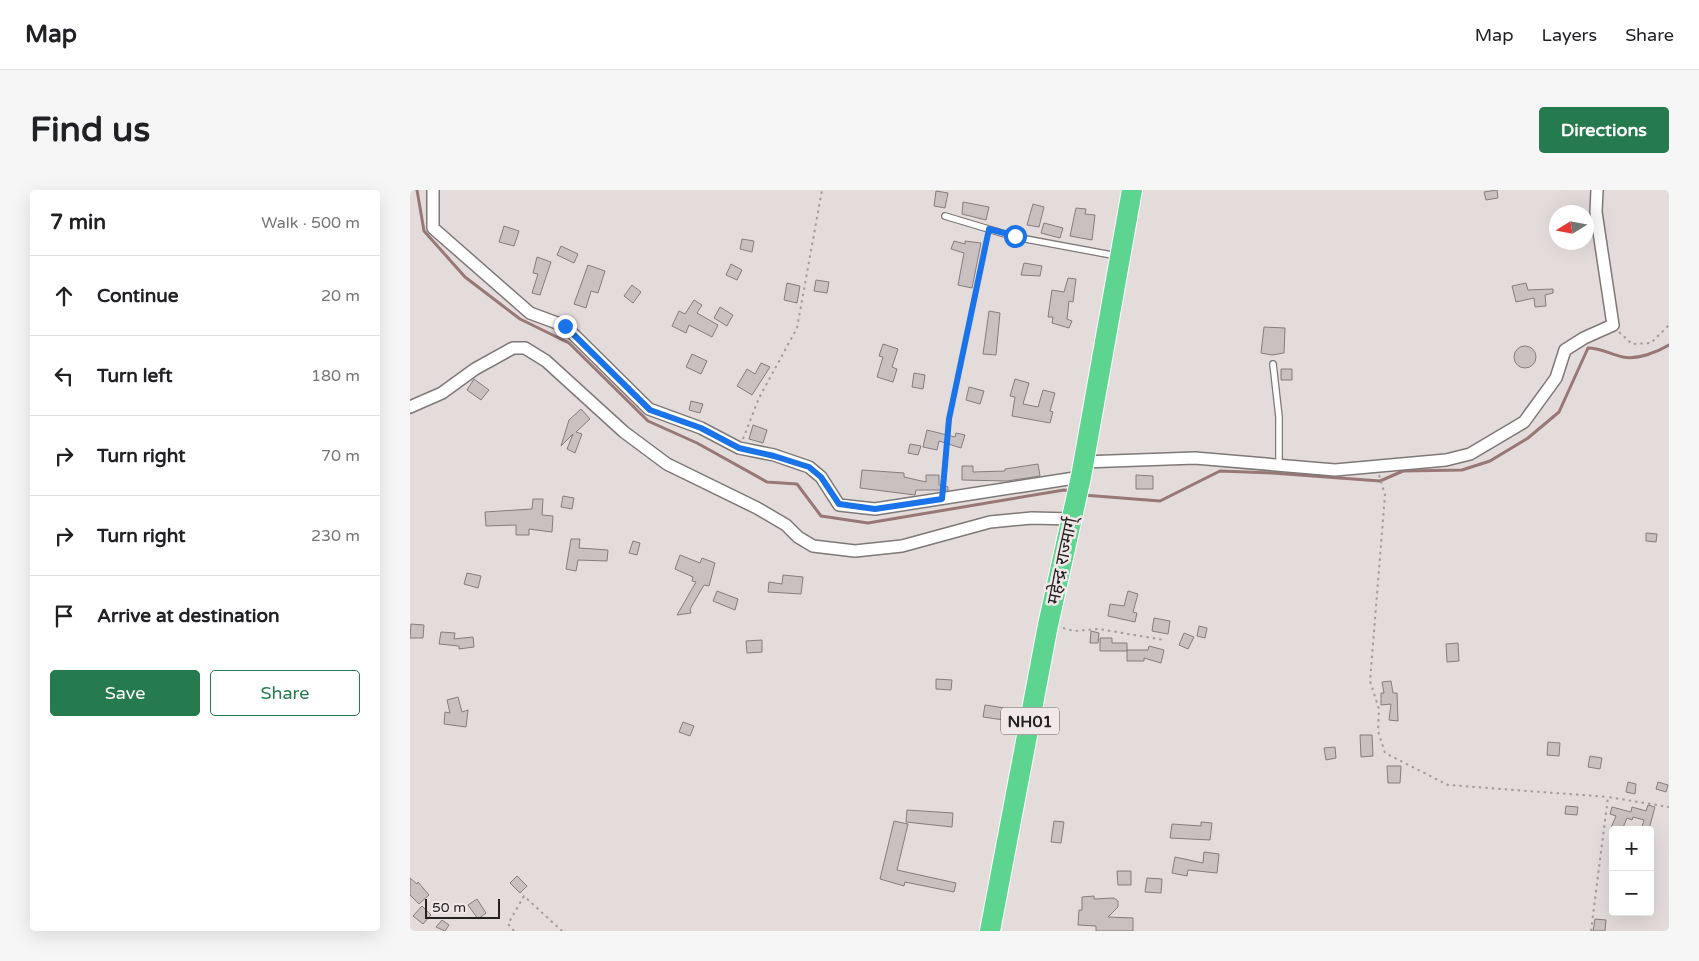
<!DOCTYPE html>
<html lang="en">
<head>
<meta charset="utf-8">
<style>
	body { margin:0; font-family:"Varela Round","Noto Sans Devanagari",sans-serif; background:#f6f6f6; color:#202124 }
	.controls { position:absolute; right:15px; bottom:15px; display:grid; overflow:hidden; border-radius:5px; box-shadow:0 5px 20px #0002 }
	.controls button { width:45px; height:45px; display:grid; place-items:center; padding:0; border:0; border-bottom:1px solid #e0e0e0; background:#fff; color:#202124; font:25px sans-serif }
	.compass { position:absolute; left:1139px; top:15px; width:45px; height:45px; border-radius:50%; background:#fff; box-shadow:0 5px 20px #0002; rotate:259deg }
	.scale { position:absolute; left:15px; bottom:12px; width:75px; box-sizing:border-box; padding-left:5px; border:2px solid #232121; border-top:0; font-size:14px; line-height:18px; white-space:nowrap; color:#232121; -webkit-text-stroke:4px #f1e9e9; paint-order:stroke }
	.stop { position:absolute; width:15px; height:15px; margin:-11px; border:4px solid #1a73e8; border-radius:50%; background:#fff }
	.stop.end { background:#1a73e8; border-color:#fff; box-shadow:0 1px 5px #0008 }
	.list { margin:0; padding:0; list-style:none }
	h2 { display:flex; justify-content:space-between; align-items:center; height:65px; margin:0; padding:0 20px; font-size:21px }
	h2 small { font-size:16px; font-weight:400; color:#757577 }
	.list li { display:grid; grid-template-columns:32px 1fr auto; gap:15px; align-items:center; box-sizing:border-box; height:80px; padding:0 20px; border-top:1px solid #e0e0e0 }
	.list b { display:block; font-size:19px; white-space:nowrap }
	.list em { font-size:16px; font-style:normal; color:#757577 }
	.actions { display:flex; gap:10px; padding:15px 20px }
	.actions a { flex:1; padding:11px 0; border:1px solid #267b4e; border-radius:5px; text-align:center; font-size:18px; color:#267b4e }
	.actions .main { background:#267b4e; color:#fff }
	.icon { flex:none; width:28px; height:28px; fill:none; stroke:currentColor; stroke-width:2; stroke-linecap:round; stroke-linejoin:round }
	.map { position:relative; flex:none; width:1259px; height:741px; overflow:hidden; border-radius:5px }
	header { display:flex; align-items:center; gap:30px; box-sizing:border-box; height:70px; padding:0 25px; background:#fff; border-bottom:1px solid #e0e0e0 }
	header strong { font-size:24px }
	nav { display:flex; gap:28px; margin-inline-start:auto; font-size:18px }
	.intro { display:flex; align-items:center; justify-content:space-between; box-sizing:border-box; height:120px; padding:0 30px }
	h1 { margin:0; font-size:35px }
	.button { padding:12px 22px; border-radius:5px; background:#267b4e; color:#fff; font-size:18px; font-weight:700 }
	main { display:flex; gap:30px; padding:0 30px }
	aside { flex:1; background:#fff; border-radius:5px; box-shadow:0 5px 20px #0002 }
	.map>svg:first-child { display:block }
</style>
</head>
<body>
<header>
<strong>Map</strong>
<nav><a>Map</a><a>Layers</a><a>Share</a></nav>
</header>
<div class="intro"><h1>Find us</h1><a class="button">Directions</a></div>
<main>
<aside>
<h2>7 min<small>Walk · 500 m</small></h2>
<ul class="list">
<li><svg class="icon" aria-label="ahead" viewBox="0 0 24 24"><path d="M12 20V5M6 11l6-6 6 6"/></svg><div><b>Continue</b></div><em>20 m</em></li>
<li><svg class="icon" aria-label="left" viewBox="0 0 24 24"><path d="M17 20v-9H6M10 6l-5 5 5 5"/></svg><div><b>Turn left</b></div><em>180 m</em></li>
<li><svg class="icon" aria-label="right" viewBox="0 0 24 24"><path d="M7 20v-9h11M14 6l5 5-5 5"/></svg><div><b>Turn right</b></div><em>70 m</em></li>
<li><svg class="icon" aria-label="right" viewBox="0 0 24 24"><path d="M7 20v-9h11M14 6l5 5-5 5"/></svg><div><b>Turn right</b></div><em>230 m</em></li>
<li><svg class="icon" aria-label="arrive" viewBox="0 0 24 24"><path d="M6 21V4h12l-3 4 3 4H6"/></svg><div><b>Arrive at destination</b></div></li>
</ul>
<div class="actions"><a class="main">Save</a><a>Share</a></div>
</aside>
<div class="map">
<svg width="1259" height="741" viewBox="0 0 1259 741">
	<rect width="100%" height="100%" fill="#e3dcdb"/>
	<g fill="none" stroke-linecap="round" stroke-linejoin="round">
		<!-- stream -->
		<path stroke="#977876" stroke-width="3" d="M7 0 14 41 55 87 110 129 159 153 238 231 287 253 357 292 387 294 411 326 458 333 654 300 660 301
			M673 305 750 311 810 281 862 283 970 291 993 281 1052 280 1080 271 1118 248 1149 222 1178 158C1191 158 1200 164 1213 167 1228 170 1247 162 1259 155"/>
	</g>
	<!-- building -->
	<path fill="#c8c1c0" stroke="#847d7d" d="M1087 0 1088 8 1076 10 1074 2Z
		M526 1 538 3 535 18 524 16Z
		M553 12 579 17 576 30 552 24Z
		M623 14 634 17 629 37 617 35Z
		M666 18 676 19 675 24 685 25 682 50 660 46Z
		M634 33 653 38 650 48 631 43Z
		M94 36 109 41 104 56 89 52Z
		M332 49 344 51 342 62 330 59Z
		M544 51 555 54V51L571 53 562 98 548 95 554 63 541 59Z
		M151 56 168 64 164 73 147 65Z
		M127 67 141 72 130 105 122 103 128 84 123 83Z
		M614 73 632 76 630 86 611 85Z
		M321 74 332 80 327 90 316 85Z
		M178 75 195 81 188 103 181 101 176 118 164 114Z
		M658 88 666 89 663 112 659 111 657 129 662 131 659 138 642 133 643 127H638L642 100 654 102Z
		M406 90 419 92 417 103 404 101Z
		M377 93 390 96 387 113 374 110Z
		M1116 93 1118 100 1143 99V103L1135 105 1136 116 1125 117 1124 108 1106 112 1102 96Z
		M222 95 231 102 223 113 214 106Z
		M284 110 292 115 287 123 308 135 302 147 279 135 276 143 262 136 269 121 275 124Z
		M310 117 323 125 317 136 304 128Z
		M579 121 590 123 586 165 573 164Z
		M854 137 875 138 874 163 862 165 851 163Z
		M473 154 488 159 482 177 487 179 483 192 467 187 473 167 469 166Z
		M1104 167a11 11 0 1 1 22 0a11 11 0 1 1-22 0Z
		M282 164 297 171 291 184 276 177Z
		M351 173 360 177 342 205 327 196 337 179 345 184Z
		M871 179H882V190H871Z
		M504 183 515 185 513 199 502 197Z
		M64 189 79 200 71 210 57 200Z
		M605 189 619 193 613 214 628 217 633 200 645 203 640 221 643 222 640 233 602 226 605 207 600 206Z
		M559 197 574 201 570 214 556 210Z
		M281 211 293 214 290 223 279 220Z
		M171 219 180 229 166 242 172 244 165 263 157 259 163 244 151 256 159 230Z
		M343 235 357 240 353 253 339 249Z
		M517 240 545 247 546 243 555 245 551 258 529 251 527 260 513 257Z
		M500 254 511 256 508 265 498 263Z
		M628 274 630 286 597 291 552 290V276H563V282L595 281V279Z
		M452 280 494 283V287L516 292V285H529V295L538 297V300H506L505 305 450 298Z
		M726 285 743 286V299H726Z
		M153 306 164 308 162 319 151 317Z
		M123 309H133L132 325 143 326 142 342 119 339V345H106V335L76 336 75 322 122 319Z
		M1236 343 1247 344 1246 352 1236 351Z
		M161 349H170L169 358 198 360 197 371 168 370 166 381 156 379Z
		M223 351 230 353 227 365 219 363Z
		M270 365 290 373 292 368 305 373 299 396 294 395 280 419 281 423 267 425 286 392 282 391 283 387 265 379Z
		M57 383 71 386 68 398 54 394Z
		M373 385 393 387 391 404 358 402 359 392 372 394Z
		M307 401 328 409 325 420 303 411Z
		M718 401 728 404 723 422 727 423 725 432 698 426 700 414 714 416Z
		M744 428 760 431 758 444 742 441Z
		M1 434 14 435 13 448H0Z
		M789 436 797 438 795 448 787 446Z
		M681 441 689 443 688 453H680Z
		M31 442 45 443 44 449 63 447 64 457 49 459V456L29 454Z
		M774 443 784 447 778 459 769 455Z
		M690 448H702V453H717V461H690Z
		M352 450V462L337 463 336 451Z
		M1048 453 1049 471 1037 472 1036 454Z
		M739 456 754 460 751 473 734 468V471H717V460H738Z
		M526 489 542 490 541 500 526 499Z
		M981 491 983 503H987L988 531 979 530 981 514 971 515V503H974L972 492Z
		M48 507 52 522 58 520 56 537 34 534 35 522 40 523 37 510Z
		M575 515 595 518 594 530 573 527Z
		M273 532 284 536 280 546 269 542Z
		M950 545H962L963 566 951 567Z
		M1138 552 1150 553 1149 566 1137 565Z
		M925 557 926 568 916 570 914 558Z
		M1180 566 1192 568 1190 579 1178 577Z
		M977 576H991L990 593H978Z
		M1218 592 1226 594 1225 604 1216 602Z
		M1248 592 1258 595 1256 602 1246 599Z
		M1238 615 1245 617 1239 639 1232 637 1234 630 1223 627 1222 630 1217 628 1212 640H1200L1206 626 1200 624 1202 617 1221 622 1222 617 1236 621Z
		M1156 616 1168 617 1167 625 1155 624Z
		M497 620 543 623 542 637 496 632Z
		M484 631 498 634 487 680 546 693 544 702 495 692 494 696 470 689Z
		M644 631 654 632 651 653 641 652Z
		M791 632 802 633 800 650 760 648 762 634 791 636Z
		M794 662 809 664 807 683 778 680 777 686 762 683 765 667 793 673Z
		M707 681H721V695H708Z
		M107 686 117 696 110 703 100 693Z
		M0 688 7 694 8 692 19 705 9 714 0 705Z
		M737 688 752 689 751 703 735 702Z
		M684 706V709L704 708 708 711V717L698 727 723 728V741H686V736L668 735 669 720H672V707Z
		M67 709 76 723 68 729 58 715Z
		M12 716 21 725 13 734 3 726Z
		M1185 729 1196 730 1195 741H1183Z
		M32 730 39 735 35 741 26 737Z"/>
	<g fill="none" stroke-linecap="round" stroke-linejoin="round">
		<!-- lane casing -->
		<g stroke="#7e7877" stroke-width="8">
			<path id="lane" d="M535 26 605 47 707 66
				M863 174 869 227V277"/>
		</g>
		<!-- street casing -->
		<g stroke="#7e7877" stroke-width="14">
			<path id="street" d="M23 0V38L120 123 155 136 239 219 291 238 329 258 364 265 399 277 411 287 429 315 465 319 671 287
				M0 217 32 203 65 179 103 158H115L136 171 214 242 257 274 347 318 376 335 388 347 403 356 445 361 492 356 580 332 622 328 662 329
				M673 272 785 268 925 280 1036 270 1060 264 1114 232 1146 188 1155 160 1174 148 1203 135 1186 22 1187 0"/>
		</g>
		<!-- highway casing -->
		<g stroke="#fff" stroke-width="22">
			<path id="highway" d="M580 741 638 435 671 287 722 0"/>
		</g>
		<!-- path -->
		<path stroke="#a29d9c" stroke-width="2" stroke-dasharray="2.5 4" stroke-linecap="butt" d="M1209 142 1222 154 1241 153 1259 135
			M333 249 349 208 387 138 412 0
			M969 285 975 305 960 491 969 519 968 541 975 563 1038 595 1198 607
			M533 297 539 229 578 46
			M653 438 664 441 689 439 754 450
			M104 741 98 734 114 706 152 741
			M1181 741 1198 607 1259 617"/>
		<!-- lane -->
		<use href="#lane" stroke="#fff" stroke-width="5.5"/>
		<!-- street -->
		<use href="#street" stroke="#fff" stroke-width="11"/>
		<!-- highway -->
		<use href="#highway" stroke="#5ed491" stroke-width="20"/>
	</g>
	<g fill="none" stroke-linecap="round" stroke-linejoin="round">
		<!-- route -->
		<path stroke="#1a73e8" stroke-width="6" d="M155 136 240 220 291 238 329 258 364 266 399 277 411 287 429 314 465 319 532 309 539 229 579 39 605 46"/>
	</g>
	<g text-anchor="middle" stroke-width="5" stroke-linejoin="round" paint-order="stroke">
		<!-- shield labels -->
		<rect fill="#f1e9e9" stroke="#615d5d" stroke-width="1" x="591" y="517.5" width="58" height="27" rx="4"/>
		<g font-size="16" font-weight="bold" fill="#232121">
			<text x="620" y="537">NH01</text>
		</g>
		<!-- street labels -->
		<g font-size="18" fill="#232121" stroke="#f1e9e9">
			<text transform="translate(652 371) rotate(-78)" y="6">महेन्द्र राज्मार्ग्</text>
		</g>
	</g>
</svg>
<div class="controls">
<button>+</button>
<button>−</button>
</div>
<svg class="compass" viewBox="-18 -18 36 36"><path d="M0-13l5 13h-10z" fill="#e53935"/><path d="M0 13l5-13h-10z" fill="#757577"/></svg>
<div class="scale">50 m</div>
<div class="stop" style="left:605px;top:46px"></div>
<div class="stop end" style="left:155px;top:136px"></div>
</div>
</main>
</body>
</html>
